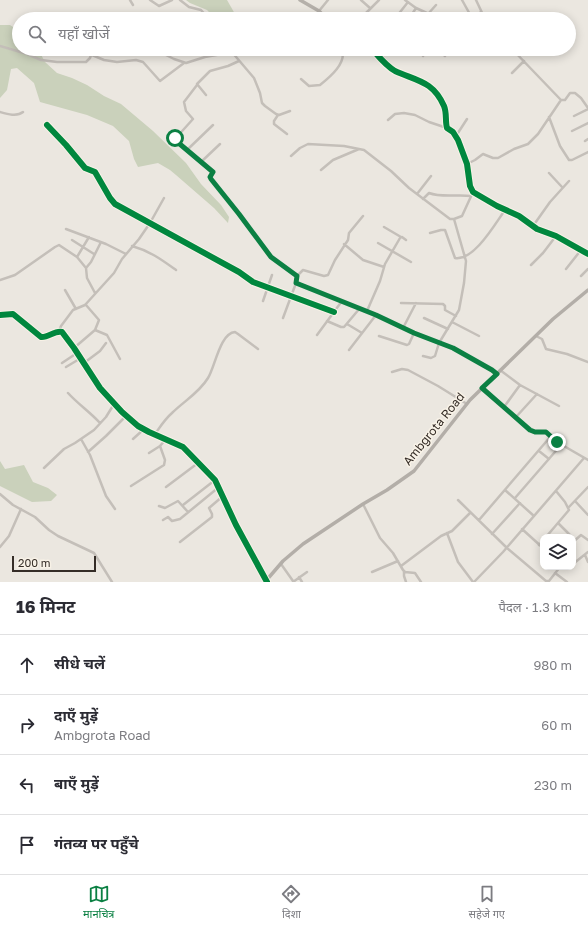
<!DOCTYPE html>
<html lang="hi">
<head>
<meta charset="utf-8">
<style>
	body { margin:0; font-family:"Golos Text","Noto Sans Devanagari",sans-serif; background:#f7f7f7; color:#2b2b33 }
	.controls { position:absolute; right:12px; bottom:12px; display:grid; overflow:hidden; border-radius:8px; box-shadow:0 2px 10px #0003 }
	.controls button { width:36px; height:36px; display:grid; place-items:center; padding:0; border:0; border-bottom:1px solid #e1e1e2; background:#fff; color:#2b2b33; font:20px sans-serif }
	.scale { position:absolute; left:12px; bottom:10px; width:84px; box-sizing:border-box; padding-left:4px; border:2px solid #352d27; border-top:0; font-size:11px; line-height:14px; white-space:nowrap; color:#352d27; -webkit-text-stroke:3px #f8f2e7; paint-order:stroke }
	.stop { position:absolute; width:12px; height:12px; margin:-9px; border:3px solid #0b8043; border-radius:50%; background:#fff }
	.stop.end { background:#0b8043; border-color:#fff; box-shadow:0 1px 4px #0008 }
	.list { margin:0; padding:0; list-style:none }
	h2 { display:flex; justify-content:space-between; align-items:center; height:52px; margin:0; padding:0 16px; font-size:17px }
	h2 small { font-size:13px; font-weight:400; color:#7c7c81 }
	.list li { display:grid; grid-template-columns:26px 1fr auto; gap:12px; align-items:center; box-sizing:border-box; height:60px; padding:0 16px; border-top:1px solid #e1e1e2 }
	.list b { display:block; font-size:15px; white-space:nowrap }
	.list p { margin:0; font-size:13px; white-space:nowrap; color:#7c7c81 }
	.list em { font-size:13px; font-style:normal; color:#7c7c81 }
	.icon { flex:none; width:22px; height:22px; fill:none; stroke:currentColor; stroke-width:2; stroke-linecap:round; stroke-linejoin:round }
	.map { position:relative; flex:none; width:588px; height:582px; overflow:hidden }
	.search { position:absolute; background:#fff; box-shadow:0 2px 10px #0003; left:12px; right:12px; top:12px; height:44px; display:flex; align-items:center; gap:10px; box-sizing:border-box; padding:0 14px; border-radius:22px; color:#7c7c81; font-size:15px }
	.sheet { height:292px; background:#fff }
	nav { display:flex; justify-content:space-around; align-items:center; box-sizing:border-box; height:56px; border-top:1px solid #e1e1e2; background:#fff; font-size:11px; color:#7c7c81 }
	nav a { display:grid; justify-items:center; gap:2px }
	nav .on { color:#0b8043 }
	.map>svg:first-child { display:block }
</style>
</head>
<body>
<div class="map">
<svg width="588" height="582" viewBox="0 0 588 582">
	<rect width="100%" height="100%" fill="#ebe7e0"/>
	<!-- green -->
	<path fill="#cad1bb" d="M186 0H227L235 14 241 19H216L207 10 190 3Z
		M0 25H10L19 31V49H38L45 62 57 73 72 78 87 85 104 96 121 104 153 131 186 163 201 184 221 205 229 217 228 223 214 208 176 175 170 170 158 163 138 167 134 159 129 141 113 126 87 115 40 102 34 83 17 68 11 69 7 90 0 98Z
		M0 461 5 469 24 465 33 482 48 488 57 495 51 501 32 502 0 486Z"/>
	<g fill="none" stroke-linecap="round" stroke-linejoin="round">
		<!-- street -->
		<path stroke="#c4bfb9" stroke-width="2.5" d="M130 0 133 5
			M150 0 159 6 172 0
			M180 0 189 7 201 10 209 19
			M361 0 370 8
			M405 0 416 8 440 19
			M462 0 472 18
			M476 0 485 19
			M319 11 328 0
			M428 14 436 5
			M397 16 408 2
			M360 19 379 0
			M409 19 416 8
			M423 19 426 13
			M470 19 481 12
			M0 46 27 54 41 60 57 62H86L90 58 93 49
			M154 49 174 59 186 63 205 57 222 54 231 51 254 78 260 93 262 103 265 106 276 114 279 115 290 111
			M437 49 445 56
			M512 49 561 100H565L570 93H575L581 98 588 108
			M92 55 104 60 117 62 136 60 143 62 160 81 184 63
			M423 56 428 49
			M512 73 524 61
			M301 79 309 86 320 85C330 77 347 63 342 49
			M197 85 184 102 186 111 193 119 175 139 213 173 211 177V179L239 214 271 257 297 276 296 283 283 318
			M206 95 197 84 210 71 228 66 239 61
			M0 112C7 114 17 117 23 112
			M278 115 274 121V124L287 134
			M574 116 588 109
			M549 117 560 146 569 160H572L588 152
			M388 120 395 114 404 113 415 115 429 122 447 128
			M47 125 66 145 85 168 95 172 110 198 115 204 239 272 253 282 334 312
			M572 131 588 123
			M456 136 467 119
			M585 141 588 139
			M187 150 213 125
			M291 156 300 148 308 144 344 146 364 150 391 171 409 188 450 219H454L462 216 473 192
			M201 162 220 144
			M467 164 475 160 483 154 493 158H498L514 149 528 144 538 134 561 100
			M321 170 333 160 359 149
			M549 173 562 187
			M417 194 431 176
			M423 199 429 193C442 198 457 194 471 196
			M533 226 550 202 569 181
			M384 227 401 237
			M66 229 106 244 126 254
			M430 233 441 230H445L455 258C474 261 495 224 505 210
			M72 240 94 254
			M378 243 411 262
			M344 244 363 260 384 267
			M132 246C150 251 162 260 176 270
			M77 257 89 237
			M531 265 543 253 556 236
			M86 268 91 262 101 242
			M566 269 581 250
			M297 276 303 270 324 276 328 275 335 260 348 240 349 233 363 216
			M581 276 588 269
			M0 280 15 275 55 247 59 245 77 257 86 268 87 278 95 293
			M296 283 376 315 414 333 453 348 497 374
			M65 290 76 309
			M263 301 272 275
			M401 303 443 304 445 306V310L456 316
			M367 311 380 281 385 264 400 238 402 237 406 240
			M0 315 13 314 41 337C48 338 55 330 62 332L74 348 100 388 122 412 138 426 149 432 183 447 215 480 236 525 267 582
			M424 318 448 329
			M327 321 341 327H344L360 308
			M452 322 479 336
			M347 324 362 333
			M403 328 416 303
			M95 330 107 335 120 359
			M59 331 61 326 73 310 85 305 114 273 122 259 139 239 150 223 164 198
			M317 335 342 301
			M379 336 407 345 409 344 414 333
			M536 336 542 339 546 349 567 354 588 362
			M74 348 95 330 99 320 86 305
			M349 350 376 315
			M423 356 431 358 435 356 439 343 459 310 464 283 466 261 454 219
			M62 363 77 353
			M84 363 100 351 106 343
			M66 367 81 358
			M500 370 520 385 559 406
			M392 372 402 369 408 370 438 386 467 404
			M482 388 529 430 535 432H547L557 442 588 460
			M68 393C78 404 90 412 100 423
			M504 407 520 385
			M516 417 537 394
			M155 434C160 427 165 419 172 413 184 401 199 393 208 378 215 367 220 333 235 332L238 334 258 349
			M81 439 90 455 106 496 115 509
			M133 439 144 429
			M539 451 549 459
			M88 452 106 436 126 416
			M149 453 160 446 166 439
			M44 468 64 449 75 443 94 430 106 417 114 404
			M131 486 164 465 165 460 160 446
			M166 487 198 463
			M505 490 534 516
			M0 494 13 505 35 517 49 530 58 536 94 553 112 582
			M515 498 561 445
			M458 500 507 548 546 581H549L560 567
			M575 501 588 515
			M363 504 380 538 393 553 403 570 405 572 415 573 421 582
			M183 505 215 480
			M159 506 165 508 178 501 188 512
			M569 507 588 487
			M163 520 168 517 172 521 180 519 219 487
			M479 520 551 436
			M558 523 572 537
			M522 529 543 548
			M447 533 458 562 473 582
			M492 534 520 503
			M546 537 569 510 565 502 556 491
			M180 542 212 517V514L209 508 223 496
			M573 542 581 535 588 540
			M539 545 543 541
			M0 547 9 536 21 509
			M585 555 588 562
			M281 564 293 581
			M573 564 588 552
			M401 566 441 536 452 531 470 513
			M404 571V576L406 582
			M372 572 398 561
			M555 573 567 582
			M299 577 302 582
			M293 582 307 572
			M474 582 503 552 584 458"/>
		<!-- secondary -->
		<path stroke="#b5b0aa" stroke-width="3.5" d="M300 0 319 11 327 19
			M372 49C379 57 386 66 395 71 417 81 433 81 444 106 447 113 445 121 447 128L453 132 458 140 467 164 470 186 473 192 497 206 519 216 537 229 556 236 588 254"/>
		<!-- primary -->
		<path stroke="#b3aea8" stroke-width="3.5" d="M265 582 283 561 303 544 363 504 387 490 414 471 470 400 553 319 588 290"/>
		<!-- cycleway casing -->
		<g stroke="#f8f2e7" stroke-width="8">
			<path id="cycleway" d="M372 49C379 57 386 66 395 71 417 81 433 81 444 106 447 113 445 121 447 128L453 132 458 140 467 164 470 186 473 192 497 206 519 216 537 229 556 236 588 254
				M47 125 66 145 85 168 95 172 110 198 115 204 239 272 253 282 334 312
				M0 315 13 314 41 337C48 338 55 330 62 332L74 348 100 388 122 412 138 426 149 432 183 447 215 480 236 525 267 582"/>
		</g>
		<!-- cycleway -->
		<use href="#cycleway" stroke="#00873e" stroke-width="6"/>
	</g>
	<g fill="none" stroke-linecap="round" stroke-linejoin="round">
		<!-- route -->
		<path stroke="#0b8043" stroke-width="5" d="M175 138V140L213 172 210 177 211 179 239 214 271 257 297 276 296 283 376 315 414 333 453 348 492 370 497 374 482 388 530 430 535 432H546L557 442"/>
	</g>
	<g text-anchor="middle" stroke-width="3" stroke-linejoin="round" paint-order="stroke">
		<!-- street labels -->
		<g font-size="12" fill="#352d27" stroke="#f8f2e7">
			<text transform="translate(434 429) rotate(-51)" y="4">Ambgrota Road</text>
		</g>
	</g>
</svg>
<div class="controls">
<button><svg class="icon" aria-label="layers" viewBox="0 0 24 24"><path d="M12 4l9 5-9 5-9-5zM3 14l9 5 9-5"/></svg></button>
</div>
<div class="scale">200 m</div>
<div class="stop" style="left:175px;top:138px"></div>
<div class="stop end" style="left:557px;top:442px"></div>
<div class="search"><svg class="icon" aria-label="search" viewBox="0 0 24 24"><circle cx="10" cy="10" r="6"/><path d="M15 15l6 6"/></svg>यहाँ खोजें</div>
</div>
<section class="sheet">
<h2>16 मिनट<small>पैदल · 1.3 km</small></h2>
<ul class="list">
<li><svg class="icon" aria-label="ahead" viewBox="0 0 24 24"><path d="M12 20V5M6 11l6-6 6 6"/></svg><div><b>सीधे चलें</b></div><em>980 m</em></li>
<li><svg class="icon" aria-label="right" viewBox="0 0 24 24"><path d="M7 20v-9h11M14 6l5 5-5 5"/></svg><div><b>दाएँ मुड़ें</b><p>Ambgrota Road</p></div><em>60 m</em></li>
<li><svg class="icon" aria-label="left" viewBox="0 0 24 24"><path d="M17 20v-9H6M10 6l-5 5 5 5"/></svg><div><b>बाएँ मुड़ें</b></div><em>230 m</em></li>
<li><svg class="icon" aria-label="arrive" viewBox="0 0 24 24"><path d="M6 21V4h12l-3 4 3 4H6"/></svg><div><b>गंतव्य पर पहुँचे</b></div></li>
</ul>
</section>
<nav>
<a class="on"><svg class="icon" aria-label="map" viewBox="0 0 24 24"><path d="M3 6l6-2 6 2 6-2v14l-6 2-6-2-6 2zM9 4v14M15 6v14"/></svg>मानचित्र</a>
<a><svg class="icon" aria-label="directions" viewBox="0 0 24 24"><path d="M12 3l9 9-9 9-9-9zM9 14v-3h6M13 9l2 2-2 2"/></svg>दिशा</a>
<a><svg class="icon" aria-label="saved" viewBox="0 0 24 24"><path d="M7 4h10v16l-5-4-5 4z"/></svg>सहेजे गए</a>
</nav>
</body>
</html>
